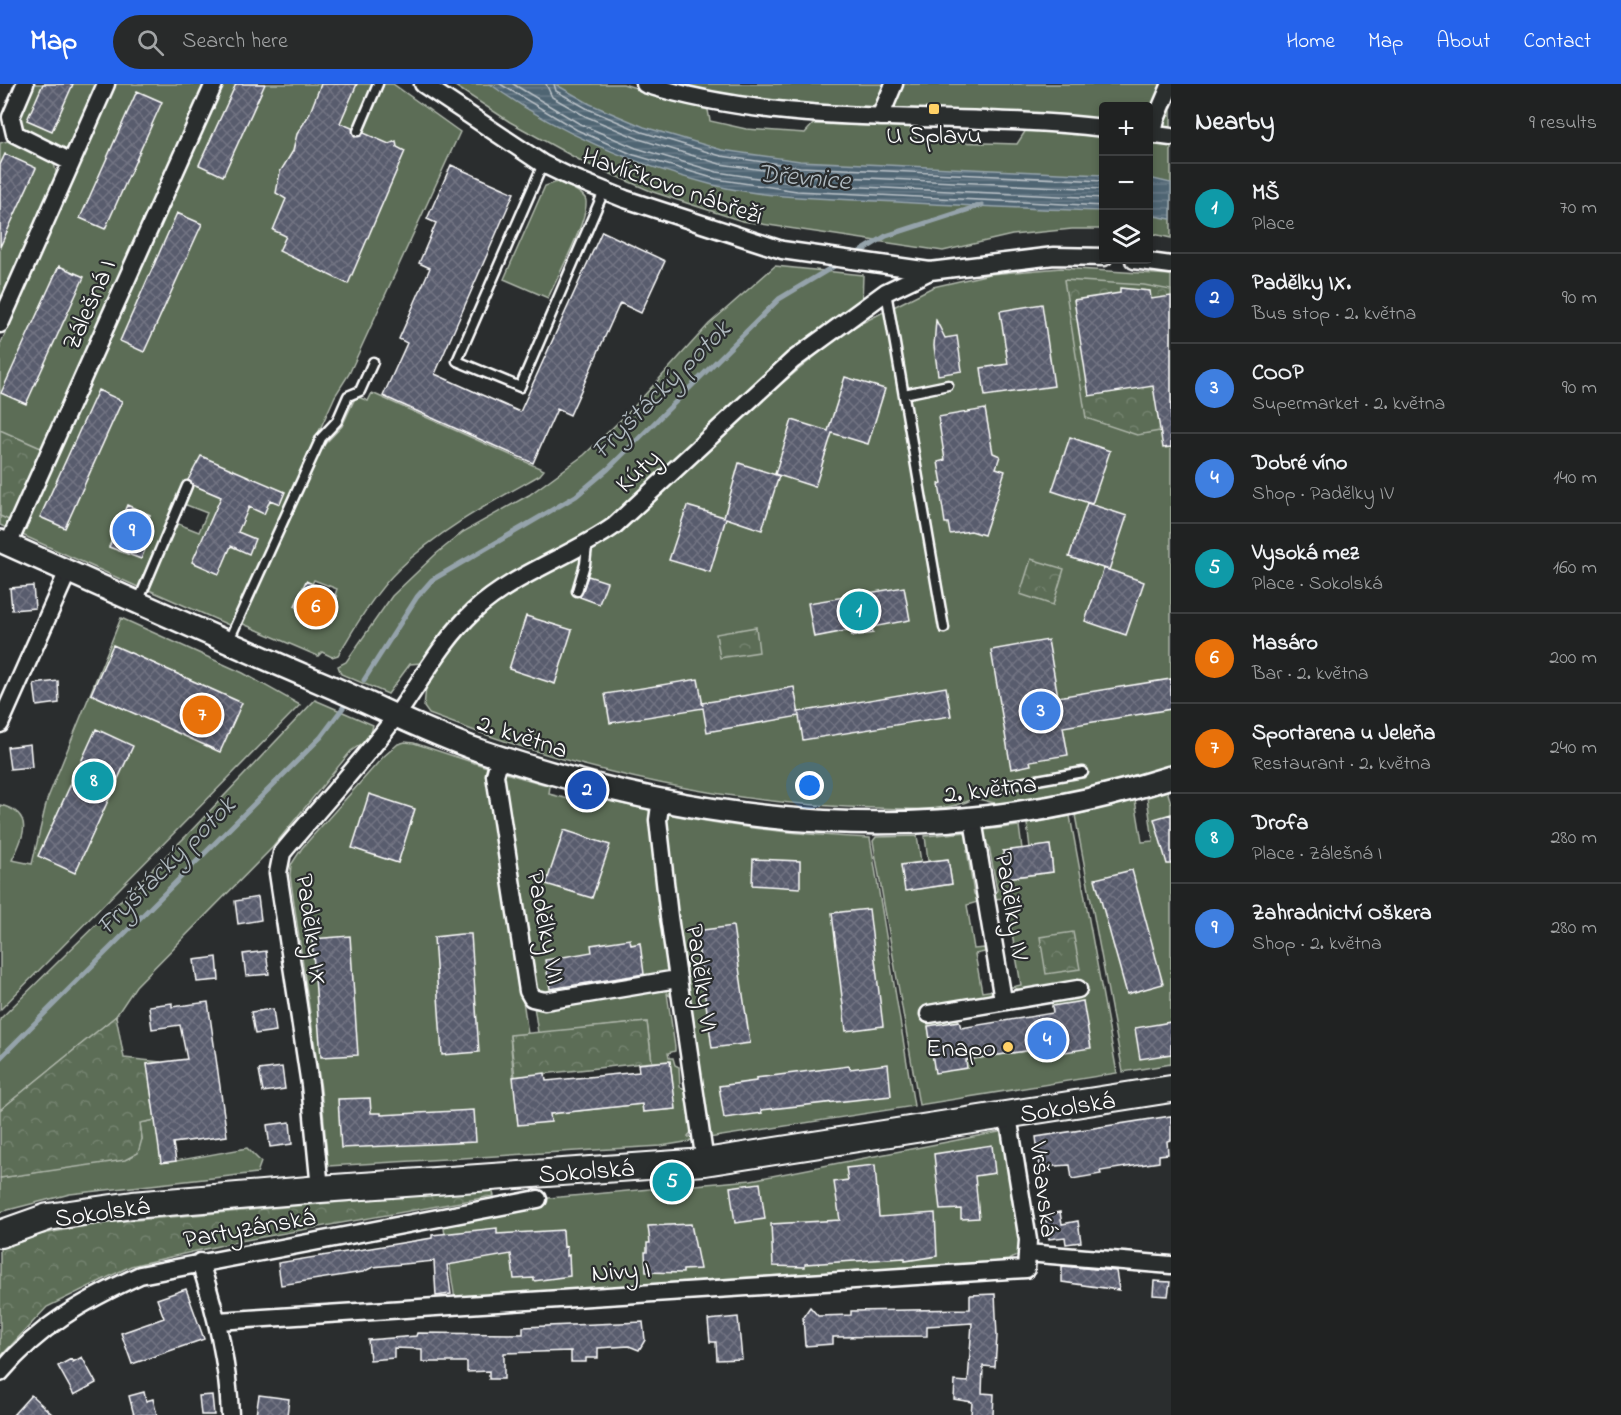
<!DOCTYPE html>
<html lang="en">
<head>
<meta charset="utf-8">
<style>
	body { margin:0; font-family:"Indie Flower",sans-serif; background:#282a2a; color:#f1f3f6 }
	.controls { position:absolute; right:18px; top:18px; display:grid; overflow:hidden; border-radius:6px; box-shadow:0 3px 9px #0003 }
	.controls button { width:54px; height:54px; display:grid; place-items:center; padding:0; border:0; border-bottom:2px solid #3d3f40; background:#202222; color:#f1f3f6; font:30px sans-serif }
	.you { position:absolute; left:810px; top:702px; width:21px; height:21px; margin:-15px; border:4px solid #fff; border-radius:50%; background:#1a73e8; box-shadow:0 0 0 9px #1a73e833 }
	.badge { display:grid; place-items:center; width:39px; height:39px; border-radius:50%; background:#2563eb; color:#fff; font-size:20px; font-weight:700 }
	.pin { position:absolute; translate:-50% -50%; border:3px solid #fff; box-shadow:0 2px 6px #0006 }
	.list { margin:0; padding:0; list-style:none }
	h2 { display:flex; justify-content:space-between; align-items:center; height:78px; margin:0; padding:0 24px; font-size:26px }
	h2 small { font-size:20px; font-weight:400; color:#a2a4a5 }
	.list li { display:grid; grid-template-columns:39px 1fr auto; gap:18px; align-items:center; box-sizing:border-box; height:90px; padding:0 24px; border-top:2px solid #3d3f40 }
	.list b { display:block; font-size:22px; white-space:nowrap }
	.list p { margin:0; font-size:20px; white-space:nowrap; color:#a2a4a5 }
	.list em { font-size:20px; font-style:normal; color:#a2a4a5 }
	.icon { flex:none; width:33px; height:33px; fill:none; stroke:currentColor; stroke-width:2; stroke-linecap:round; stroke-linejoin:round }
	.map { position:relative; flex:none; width:1171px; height:1331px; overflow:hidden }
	header { display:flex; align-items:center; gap:36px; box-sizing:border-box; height:84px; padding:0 30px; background:#2563eb; color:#fff }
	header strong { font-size:28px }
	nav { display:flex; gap:33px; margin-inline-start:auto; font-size:21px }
	.search { width:420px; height:54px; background:#282a2a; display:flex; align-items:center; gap:15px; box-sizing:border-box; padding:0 21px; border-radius:33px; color:#a2a4a5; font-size:22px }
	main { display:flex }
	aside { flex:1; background:#202222 }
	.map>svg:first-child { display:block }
</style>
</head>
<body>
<header>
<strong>Map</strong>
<div class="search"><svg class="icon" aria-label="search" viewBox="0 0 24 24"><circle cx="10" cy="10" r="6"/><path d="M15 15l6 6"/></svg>Search here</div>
<nav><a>Home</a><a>Map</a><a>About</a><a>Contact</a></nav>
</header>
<main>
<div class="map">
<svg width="1171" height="1331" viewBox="0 0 1171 1331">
	<defs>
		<pattern id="forest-crowns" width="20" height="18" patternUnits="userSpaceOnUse" patternTransform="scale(1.5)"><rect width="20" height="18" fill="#5c6d56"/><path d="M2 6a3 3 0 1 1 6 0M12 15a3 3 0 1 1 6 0" fill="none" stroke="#74836f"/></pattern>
		<pattern id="water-rules" width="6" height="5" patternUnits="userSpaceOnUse" patternTransform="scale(1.5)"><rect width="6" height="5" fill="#4f6573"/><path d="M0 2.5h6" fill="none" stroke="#697c88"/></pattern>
		<pattern id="building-cross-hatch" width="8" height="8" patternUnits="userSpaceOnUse" patternTransform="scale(1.5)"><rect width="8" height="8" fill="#595b6d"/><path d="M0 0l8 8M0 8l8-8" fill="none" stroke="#727483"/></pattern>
	</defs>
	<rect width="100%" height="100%" fill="#2a2d2e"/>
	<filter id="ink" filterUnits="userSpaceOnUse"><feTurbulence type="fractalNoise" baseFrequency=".0167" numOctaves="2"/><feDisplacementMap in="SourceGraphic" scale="12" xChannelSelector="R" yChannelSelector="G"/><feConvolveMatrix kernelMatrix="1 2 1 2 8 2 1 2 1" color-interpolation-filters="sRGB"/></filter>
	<g filter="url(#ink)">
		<!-- green -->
		<path fill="#5c6d56" stroke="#aeb6aa" stroke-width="1.5" fill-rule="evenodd" d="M32 0H99L71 61 66 65 19 45 16 36Z
			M116 0H393L460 48 349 290 335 312 231 542 149 506 176 439 199 448 207 429 176 417 138 503 0 441V261Z
			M452 0H623L708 26 710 37 746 45 805 49 813 40 914 43 917 57 1017 60 1026 46 1103 52V145H1072L1012 151 943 167 742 137 653 108 583 78 510 38Z
			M674 0H1171V46L1149 43 1148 22H1104L1103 36 731 16Z
			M1148 56 1171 61V154L1149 149Z
			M8 57 53 76 57 91 0 217V59Z
			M557 98C566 102 580 106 585 114 593 127 555 198 548 214L504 195 545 102Z
			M775 182 863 191 862 219 809 252 736 317 624 428 437 557 421 579 410 580 388 610 341 590 338 582 346 578 392 512 436 470 463 448 529 411 584 371 631 326 709 240Z
			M1061 184 1171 191V685L1115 704 1002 721 975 714C947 729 908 725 877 724 724 721 571 685 429 630L424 623 427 593 484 526 554 485 846 247 933 203 990 190Z
			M372 309 544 386 540 391C492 418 439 446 399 485 374 509 356 542 338 571L332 573 322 568 318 572 241 539 322 363 342 342 356 312 368 317ZM314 496 337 505 335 511 337 512 327 536 295 522 306 498 312 500Z
			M121 534 243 589 300 621 0 926V721C35 729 24 753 12 776L32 780 47 716Z
			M315 616 373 641 370 654 351 667 272 764 136 902 116 932 0 1026V935L186 752Z
			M405 658 414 659 487 683 489 688 528 950 510 952 518 1041 550 1030 642 1020 643 1028 675 1025 670 977 652 978 647 938 538 949 501 698 505 689 550 702 549 710 584 719 586 712 649 726 676 918 667 909 675 963V967L668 969 669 974H673L675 981 679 983 680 1003 686 1005 692 1046 688 1053H697V1056L661 1062 328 1082 321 1005 290 791 291 781 302 764 383 673 398 660Z
			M1167 706 1171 719V980L1123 988 1075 731 1135 716 1142 758 1153 757 1147 713Z
			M662 729C731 743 800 751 870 754L914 1022 709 1054Z
			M1070 732 1117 989 919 1021 873 757 876 753 917 752 921 778 901 781 906 807 952 800 948 775 928 777 925 752 968 748 972 759 967 766 974 810 981 817 967 821 974 865 984 864 985 868 975 870 982 908 995 906 957 933 959 937 928 942 935 988 966 976 1058 962 1059 969 1083 917 1052 922V918L1012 903 1021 901 1006 814 993 815 997 806 989 762 983 758V746L1019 742 1022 765 1003 767 1007 794 1053 788 1050 761 1030 764 1027 740Z
			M155 1036 176 1077 247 1064 261 1078 257 1089 70 1110 0 1128V1094L130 1074 142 1055 140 1039Z
			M1004 1047 1019 1155 1018 1171 1006 1178 702 1196 455 1216 442 1131 538 1115 751 1096Z"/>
		<!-- forest -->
		<path fill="url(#forest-crowns)" stroke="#aeb6aa" stroke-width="1.5" d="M1064 196 1144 201 1171 206V345L1137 351 1086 334Z
			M0 346 43 365 11 437 0 432Z
			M1031 475 1064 485 1053 521 1020 510Z
			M756 543 759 568 720 574 716 550Z
			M1073 848 1080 885 1046 890 1040 853Z
			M116 932 124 974 161 978 147 980 155 1036 140 1039 142 1055 138 1069 125 1076 0 1094V1026Z
			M647 938 652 978 515 993 510 951Z
			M492 1105 494 1112 240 1157 131 1182 47 1223 0 1273V1163L21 1154 102 1139Z"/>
		<!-- water -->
		<path fill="url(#water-rules)" stroke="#95a3ab" stroke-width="1.5" d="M490 0H555L590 20 644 43 722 66 800 77 1103 91V127C1028 125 952 121 876 117 822 114 765 114 713 101 632 80 557 49 490 0Z
			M1149 94 1171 99V135L1149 131Z"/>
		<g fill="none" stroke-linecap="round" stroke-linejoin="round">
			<!-- shore -->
			<path stroke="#b9c1c7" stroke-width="1.5" d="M500 0 577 46 634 71 716 95 797 107 1104 122
				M513 0 580 40 636 64 717 88 798 100 1104 114
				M546 0 552 13 585 32 639 55 720 80 799 91 1104 105
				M554 0 556 7 588 25 642 48 721 72 800 83 1104 97"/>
			<!-- stream -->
			<path stroke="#95a3ab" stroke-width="5" d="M855 171 886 152 982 121
				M364 596 417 513 432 496 576 412 608 385 779 215 841 178
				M0 974 321 653 348 617"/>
		</g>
		<!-- building -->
		<path fill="url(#building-cross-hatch)" stroke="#fff" stroke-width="1.5" d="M43 0H73L52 47 27 36Z
			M236 0H265L223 92 199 81Z
			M321 0H357L340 39 352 44 355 53 364 49 389 60 396 57 397 63 405 67 348 200 279 167 286 152 273 146 286 115 276 109 280 88 293 67 297 50 309 31Z
			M137 7 162 18 105 145 80 134Z
			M5 70 36 84 0 163V81Z
			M451 81 514 109 435 290 520 328 602 147 665 177 641 229 620 219 570 331 557 325 533 379 383 312 407 259 399 255 430 184 419 179 436 139 427 135Z
			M177 129 202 140 144 268 120 257Z
			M59 182 84 193 26 320 1 309Z
			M1120 204 1150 207 1151 215 1171 212V363L1163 364 1153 302 1089 312 1074 216 1120 209Z
			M1042 220 1054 302 985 312 981 284 1008 280 1000 227Z
			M936 236 945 254 957 252 962 287 938 291 934 262Z
			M845 293 885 305 868 360 832 349 815 403 775 390 792 336 828 347Z
			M98 306 122 317 65 444 40 433Z
			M985 325 993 369 1000 372 996 384 1005 387 984 451 971 447 950 450 948 439H945L939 400 942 399 938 378 945 376 938 333Z
			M1070 353 1110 367 1092 420 1052 407Z
			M201 372 285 408 280 420 270 416 264 430 249 423 238 448 255 455 249 470 231 462 219 490 192 478 221 413 193 401 188 396Z
			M739 379 779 392 762 446 726 434 710 488 669 476 687 422 724 433Z
			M1087 419 1127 432 1109 486 1069 473Z
			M127 421 150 431 144 445 152 449 141 475 109 463Z
			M1104 484 1144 498 1126 551 1085 537Z
			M588 492 607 498 599 520 580 513Z
			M306 497 337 512 327 536 295 522Z
			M33 502 35 524 12 526 10 504Z
			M904 503 910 536 872 543 873 549 852 552 851 546 814 553 808 519Z
			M526 532 572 546 555 600 509 585Z
			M1048 556 1058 613 1171 595V625L1063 643 1068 671 1030 677 1031 681 1011 685 991 566Z
			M113 561 242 619 220 668 91 610Z
			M698 595 703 622 702 619 794 603 799 631 798 628 946 603 951 632 803 656 799 632 707 648 703 624 610 639 605 610Z
			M58 597 59 619 37 622 34 600Z
			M96 645 133 662 75 789 38 772Z
			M30 660 32 683 10 685 7 663Z
			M369 710 415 725 398 779 352 764Z
			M1171 730V780H1167L1154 735Z
			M564 746 610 761 592 814 546 800Z
			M1050 761 1053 788 1006 794 1003 767Z
			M753 775 800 777V804L752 801Z
			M948 775 952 800 905 807 901 781Z
			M1132 786 1163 900 1127 910 1095 795Z
			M258 813 261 836 238 840 235 817Z
			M869 825 883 942 846 947 832 829Z
			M733 842 750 959 712 964 696 847Z
			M461 850H471L479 968 442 971 434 853Z
			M350 852 358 971 321 973 312 855Z
			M630 855 631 861 640 859 644 890 550 905 545 876 592 868 591 861Z
			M266 867 269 890 246 892 243 870Z
			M217 873 219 896 197 898 194 876Z
			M1083 917 1091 964 1059 969 1058 962 966 976 967 984 935 989 928 942 959 937 961 944 1053 929 1052 922Z
			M208 918 227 1052 173 1059 176 1077 161 1079 147 980 187 975 180 941 152 945 149 922 172 919V923Z
			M273 925 276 947 255 950 251 928Z
			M1171 938V970L1140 975 1135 944Z
			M670 977 676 1025 643 1028 642 1020 550 1030 551 1038 518 1041 513 993 545 989 546 997 639 988 638 980Z
			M888 980 891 1012 761 1026 762 1029 724 1034 719 1002 756 997V994L849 982 850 985Z
			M282 983 285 1005 263 1008 259 986Z
			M370 1014 371 1029H381V1031L474 1026 476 1058 341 1064 338 1015Z
			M1171 1032V1056L1167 1057 1168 1070 1159 1071V1078L1100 1087 1101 1090 1072 1095 1070 1081 1040 1083 1036 1053Z
			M290 1038 292 1060 270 1063 267 1041Z
			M992 1061 995 1089 975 1092 979 1134 961 1135V1125L940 1126 934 1070Z
			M875 1081 879 1133 935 1129 937 1172 905 1177V1174L805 1180V1183L773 1182 771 1140 840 1136 834 1098 848 1096 846 1084Z
			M760 1099 765 1135 735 1139 730 1103Z
			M1060 1128 1062 1140 1078 1137 1081 1158 1066 1160 1065 1153 1049 1155 1045 1131Z
			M691 1140 700 1185 683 1186V1189L646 1188 645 1168H647V1159H650L648 1142Z
			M497 1144V1150L563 1146 564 1163 567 1162V1172L569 1171 570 1192 534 1197V1194L514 1195 511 1170 447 1181 451 1210 443 1211 436 1212 434 1177 373 1183 363 1188 281 1201 278 1179 432 1154V1151Z
			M1062 1182 1116 1187 1119 1206 1062 1198Z
			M1154 1197 1170 1198 1168 1212 1153 1211Z
			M186 1205 204 1255 132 1280 121 1249 164 1234 157 1215Z
			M995 1210 997 1252 995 1283 983 1282 982 1309 994 1310 993 1331H971L972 1318 954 1315 955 1297 968 1298 972 1239 927 1242V1252L833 1253V1260L805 1262 803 1233 810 1223 818 1232 851 1231V1227L970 1225V1211Z
			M738 1233 742 1275 717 1276 716 1258H710L708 1236Z
			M643 1238 645 1256 639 1266 629 1262 598 1264V1274H586V1278H571V1267L504 1269V1295H489V1287L467 1288V1278H422V1265L394 1264V1274L370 1276 368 1256 416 1252 417 1249 523 1250V1243Z
			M82 1273 96 1299 74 1311 58 1282 71 1275 73 1278Z
			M144 1308 146 1317 153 1315 157 1331H134L129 1312Z
			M31 1311 53 1331H13Z
			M212 1311 214 1331H201L199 1312Z
			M259 1311 289 1315 287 1331H256Z"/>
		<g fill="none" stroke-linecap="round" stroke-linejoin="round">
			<!-- service casing -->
			<g stroke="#fff" stroke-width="13">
				<path id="service" d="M358 47 378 0
					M543 80 457 277 520 303 604 107
					M886 208 944 544
					M904 310 948 301
					M577 507 585 480 587 462
					M138 518 187 402
					M228 558 321 354 337 337 348 312 360 307 373 278
					M1008 701 1083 688"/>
			</g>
			<!-- minor casing -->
			<g stroke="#fff" stroke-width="21">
				<path id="minor" d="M25 0 11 33 15 50 71 78
					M423 0 543 80 568 92 625 115 782 166 930 187 1054 172 1104 173
					M645 0C794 46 950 26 1104 44
					M880 33 894 0
					M1148 50 1171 53
					M1153 51 1156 35 1171 0
					M1134 176 1171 181
					M0 240 106 0
					M8 461 214 0
					M0 640 68 487
					M500 673 495 691 528 907 532 914 545 917 677 895
					M661 715 658 736 669 833 705 1078
					M973 736 1003 916
					M929 930 1078 905
					M320 1105 310 1001 278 789 282 769C319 724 361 680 396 632 422 596 441 558 474 527 514 490 570 473 614 442L793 276 886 208 930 187
					M1027 1169 1171 1181
					M200 1178C216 1229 228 1278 230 1331
					M218 1237 1026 1185 1028 1156 1008 1032
					M0 1289C40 1241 84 1217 140 1191L538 1115"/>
			</g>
			<!-- tertiary casing -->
			<g stroke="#fff" stroke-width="26">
				<path id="tertiary" d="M0 457C107 505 214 553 322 599 375 621 426 648 481 667 711 745 937 768 1171 693"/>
			</g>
			<!-- primary casing -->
			<g stroke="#fff" stroke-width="30">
				<path id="primary" d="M0 1150 48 1133 133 1121 320 1105 705 1078 1171 1005"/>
			</g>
			<!-- service -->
			<use href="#service" stroke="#2a2d2e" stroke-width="8"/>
			<!-- minor -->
			<use href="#minor" stroke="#2a2d2e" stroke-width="16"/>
			<!-- tertiary -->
			<use href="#tertiary" stroke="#2a2d2e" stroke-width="21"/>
			<!-- primary -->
			<use href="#primary" stroke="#2a2d2e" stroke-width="26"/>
		</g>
	</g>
	<!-- markers -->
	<g fill="#ffd166" stroke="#2a2d2e" stroke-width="2">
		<rect x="928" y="19" width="12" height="12" rx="3"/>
		<circle cx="1008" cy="963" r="6"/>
	</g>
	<g text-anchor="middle" stroke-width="4.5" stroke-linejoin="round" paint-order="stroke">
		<!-- poi labels -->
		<g font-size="26" fill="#fff" stroke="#2a2d2e">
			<text x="934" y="59">U Splavu</text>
			<text x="996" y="972" text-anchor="end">Enapo</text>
		</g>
		<!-- street labels -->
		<g font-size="26" fill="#fff" stroke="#2a2d2e">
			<text transform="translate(673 101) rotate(19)" y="9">Havlíčkovo nábřeží</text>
			<text transform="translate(88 220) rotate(-66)" y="9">Zálešná I</text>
			<text transform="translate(637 386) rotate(-43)" y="9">Kúty</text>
			<text transform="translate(523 651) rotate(18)" y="9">2. května</text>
			<text transform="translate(990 704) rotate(-7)" y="9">2. května</text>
			<text transform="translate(1013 822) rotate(81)" y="9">Padělky IV</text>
			<text transform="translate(547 843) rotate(79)" y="9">Padělky VII</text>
			<text transform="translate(313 845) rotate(82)" y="9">Padělky IX</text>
			<text transform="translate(703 894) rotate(82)" y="9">Padělky VI</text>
			<text transform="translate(1067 1022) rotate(-9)" y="9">Sokolská</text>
			<text transform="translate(586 1086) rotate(-4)" y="9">Sokolská</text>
			<text transform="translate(1045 1105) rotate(83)" y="9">Vršavská</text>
			<text transform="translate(102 1127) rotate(-8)" y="9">Sokolská</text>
			<text transform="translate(249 1143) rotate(-10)" y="9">Partyzánská</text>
			<text transform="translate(621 1186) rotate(-4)" y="9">Nivy I</text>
		</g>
		<!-- water labels -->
		<g font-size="27" font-style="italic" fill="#b0bac0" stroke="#2a2d2e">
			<text transform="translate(804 92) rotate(5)" y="9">Dřevnice</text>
			<text transform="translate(660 305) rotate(-45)" y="9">Fryštácký potok</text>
			<text transform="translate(165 781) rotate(-45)" y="9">Fryštácký potok</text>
		</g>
	</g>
</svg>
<div class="controls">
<button>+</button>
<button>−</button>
<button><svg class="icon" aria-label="layers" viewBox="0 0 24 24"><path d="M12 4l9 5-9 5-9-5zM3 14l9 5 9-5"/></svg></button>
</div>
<div class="you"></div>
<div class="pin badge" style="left:859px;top:527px;background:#0f9aa8">1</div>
<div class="pin badge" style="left:587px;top:706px;background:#1a4fb4">2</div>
<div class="pin badge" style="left:1041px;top:627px;background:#3f7fe0">3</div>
<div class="pin badge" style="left:1047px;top:956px;background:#3f7fe0">4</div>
<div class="pin badge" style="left:672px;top:1098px;background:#0f9aa8">5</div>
<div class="pin badge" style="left:316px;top:523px;background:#e8710a">6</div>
<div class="pin badge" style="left:202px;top:631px;background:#e8710a">7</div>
<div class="pin badge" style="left:94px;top:697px;background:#0f9aa8">8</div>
<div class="pin badge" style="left:132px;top:447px;background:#3f7fe0">9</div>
</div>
<aside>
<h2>Nearby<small>9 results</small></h2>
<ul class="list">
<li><span class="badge" style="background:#0f9aa8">1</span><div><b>MŠ</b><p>Place</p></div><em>70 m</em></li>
<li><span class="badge" style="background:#1a4fb4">2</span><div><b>Padělky IX.</b><p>Bus stop · 2. května</p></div><em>90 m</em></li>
<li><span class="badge" style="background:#3f7fe0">3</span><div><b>COOP</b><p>Supermarket · 2. května</p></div><em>90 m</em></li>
<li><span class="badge" style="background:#3f7fe0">4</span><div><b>Dobré víno</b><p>Shop · Padělky IV</p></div><em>140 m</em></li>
<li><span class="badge" style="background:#0f9aa8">5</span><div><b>Vysoká mez</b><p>Place · Sokolská</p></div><em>160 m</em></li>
<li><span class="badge" style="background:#e8710a">6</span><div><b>Masáro</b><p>Bar · 2. května</p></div><em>200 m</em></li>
<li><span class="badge" style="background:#e8710a">7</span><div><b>Sportarena u Jeleňa</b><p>Restaurant · 2. května</p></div><em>240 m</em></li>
<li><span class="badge" style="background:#0f9aa8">8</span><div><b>Drofa</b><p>Place · Zálešná I</p></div><em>280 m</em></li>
<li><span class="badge" style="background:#3f7fe0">9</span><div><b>Zahradnictví Oškera</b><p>Shop · 2. května</p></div><em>280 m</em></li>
</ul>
</aside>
</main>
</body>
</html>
